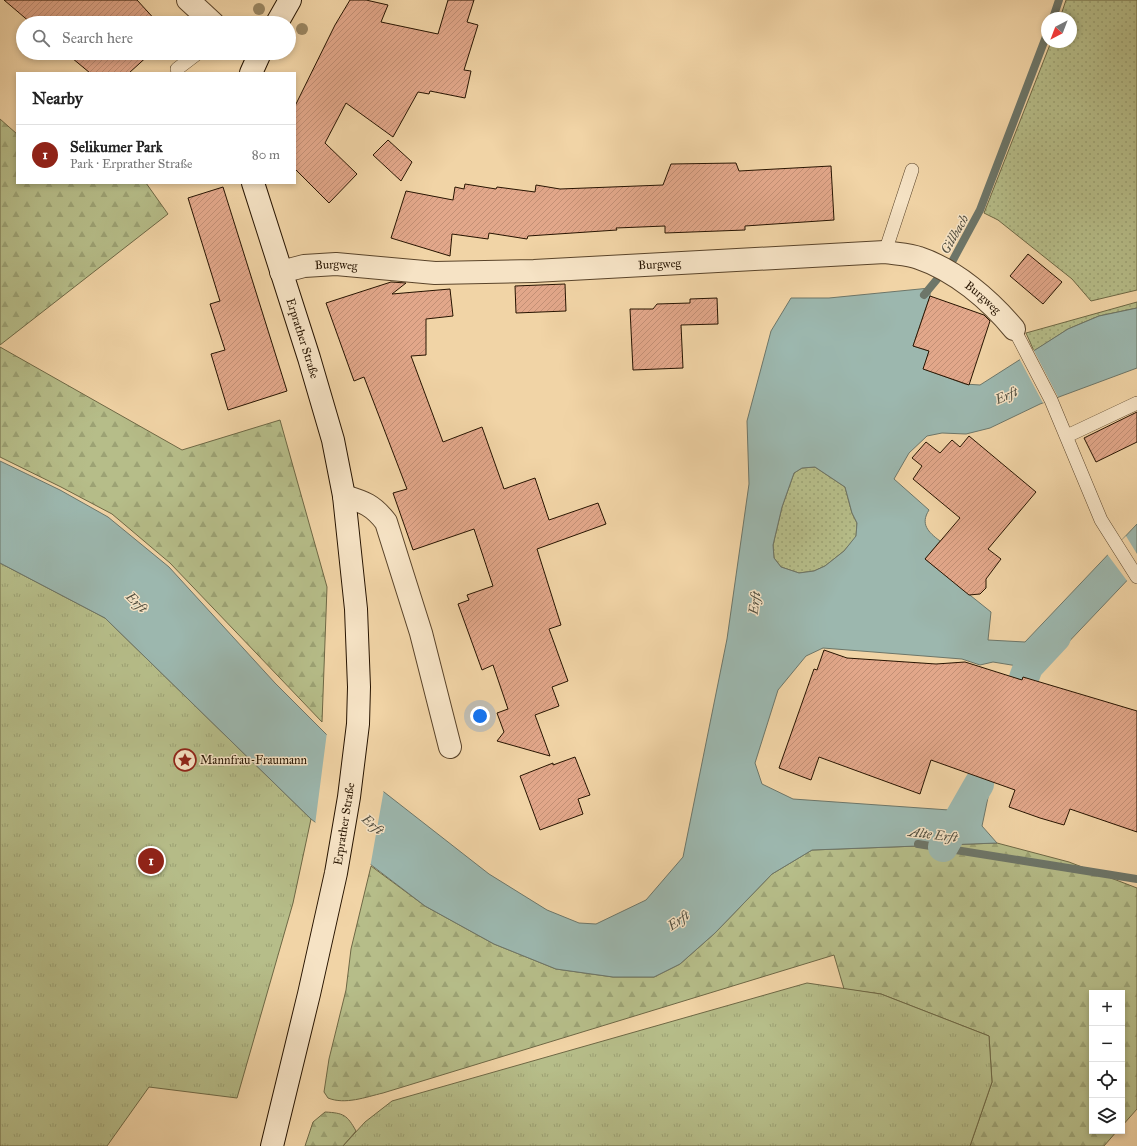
<!DOCTYPE html>
<html lang="en">
<head>
<meta charset="utf-8">
<style>
	body { margin:0; font-family:"IM FELL Great Primer",serif; background:#f2f2f2; color:#222 }
	.controls { position:absolute; right:12px; bottom:12px; display:grid; overflow:hidden; border-radius:0px; box-shadow:0 2px 6px #0003 }
	.controls button { width:36px; height:36px; display:grid; place-items:center; padding:0; border:0; border-bottom:1px solid #e0e0e0; background:#fff; color:#222; font:20px sans-serif }
	.compass { position:absolute; left:1041px; top:12px; width:36px; height:36px; border-radius:50%; background:#fff; box-shadow:0 2px 6px #0003; rotate:222deg }
	.you { position:absolute; left:480px; top:716px; width:14px; height:14px; margin:-10px; border:3px solid #fff; border-radius:50%; background:#1a73e8; box-shadow:0 0 0 6px #1a73e833 }
	.badge { display:grid; place-items:center; width:26px; height:26px; border-radius:50%; background:#8f2418; color:#fff; font-size:13px; font-weight:700 }
	.pin { position:absolute; translate:-50% -50%; border:2px solid #fff; box-shadow:0 1px 4px #0006 }
	.list { margin:0; padding:0; list-style:none }
	h2 { display:flex; justify-content:space-between; align-items:center; height:52px; margin:0; padding:0 16px; font-size:17px }
	h2 small { font-size:13px; font-weight:400; color:#767676 }
	.list li { display:grid; grid-template-columns:26px 1fr auto; gap:12px; align-items:center; box-sizing:border-box; height:60px; padding:0 16px; border-top:1px solid #e0e0e0 }
	.list b { display:block; font-size:15px; white-space:nowrap }
	.list p { margin:0; font-size:13px; white-space:nowrap; color:#767676 }
	.list em { font-size:13px; font-style:normal; color:#767676 }
	.icon { flex:none; width:22px; height:22px; fill:none; stroke:currentColor; stroke-width:2; stroke-linecap:round; stroke-linejoin:round }
	.map { position:relative; flex:none; width:1137px; height:1146px; overflow:hidden }
	.search { position:absolute; background:#fff; box-shadow:0 2px 6px #0003; left:16px; top:16px; width:280px; height:44px; display:flex; align-items:center; gap:10px; box-sizing:border-box; padding:0 14px; border-radius:22px; color:#767676; font-size:15px }
	.panel { position:absolute; background:#fff; box-shadow:0 2px 6px #0003; left:16px; top:72px; width:280px; height:112px; border-radius:0px }
	.map>svg:first-child { display:block }
</style>
</head>
<body>
<div class="map">
<svg width="1137" height="1146" viewBox="0 0 1137 1146">
	<defs>
		<pattern id="grass-dots" width="8" height="8" patternUnits="userSpaceOnUse"><rect width="8" height="8" fill="#b6bd89"/><path d="M2 2h.1M6 6h.1" fill="none" stroke="#9ca274" stroke-width="1.8" stroke-linecap="round"/></pattern>
		<pattern id="forest-firs" width="22" height="20" patternUnits="userSpaceOnUse"><rect width="22" height="20" fill="#b6bd89"/><path d="M5 1l3.5 6h-7zM16 11l3.5 6h-7z" fill="#9ca274"/></pattern>
		<pattern id="park-tufts" width="24" height="20" patternUnits="userSpaceOnUse"><rect width="24" height="20" fill="#b6bd89"/><path d="M3 7l-1-3M5 7V3M7 7l1-3M15 17l-1-3M17 17v-4M19 17l1-3" fill="none" stroke="#9ca274"/></pattern>
		<pattern id="building-hatch" width="6" height="6" patternUnits="userSpaceOnUse"><rect width="6" height="6" fill="#e2a78a"/><path d="M-1 1l2-2M0 6l6-6M5 7l2-2" fill="none" stroke="#c28f75"/></pattern>
	</defs>
	<rect width="100%" height="100%" fill="#f1d4a6"/>
	<filter id="stains"><feTurbulence type="fractalNoise" baseFrequency=".005" numOctaves="4"/><feColorMatrix values="0 0 0 0 .2 0 0 0 0 .09 0 0 0 0 .02 0 0 0 .5 -.17"/></filter>
	<radialGradient id="worn" r=".72"><stop offset=".6" stop-color="#630" stop-opacity="0"/><stop offset="1" stop-color="#630" stop-opacity=".3"/></radialGradient>
	<!-- grass -->
	<path fill="url(#grass-dots)" stroke="#6e6845" d="M1066 0H1137V290L1091 301 1072 279 998 220 984 213 1051 42H1071V18H1060Z
		M1137 302V308L1099 316 1068 329 1034 351 1026 333Z
		M815 467 845 487 852 513 857 523 856 537 844 551 825 566 814 571 799 573 781 567 774 558 773 545 782 507 794 473 802 468Z"/>
	<!-- forest -->
	<path fill="url(#forest-firs)" stroke="#6e6845" d="M0 119 17 134V183H146L168 214 0 345Z
		M0 347 182 450 280 420 327 587 322 722 170 563 112 514 61 487 0 457Z
		M997 843 1069 862 1137 888V1109L1122 1126V993H1092V1131H1117L1104 1146H970L992 1082 989 1036 881 994 844 989 834 955 383 1093C366 1097 345 1105 328 1098L324 1092 329 1059 346 990 351 949 371 866 425 906 494 944 556 969 613 977H654L680 964 715 933 772 874 812 850Z
		M325 1112C344 1113 347 1115 356 1131L343 1146H305L313 1122Z"/>
	<!-- park -->
	<path fill="url(#park-tufts)" stroke="#6e6845" d="M0 563 105 618 311 819 293 903 237 1098 149 1087 107 1146H0Z
		M807 983 881 994 989 1036 992 1082 970 1146H343L365 1122 392 1101Z"/>
	<!-- water -->
	<path fill="#9cb7ae" stroke="#6d7669" fill-rule="evenodd" d="M930 288V296L913 346 929 351 924 369 965 384 980 385 1068 329 1099 316 1137 308V368L1040 404 990 428 966 434 942 433 927 436 909 453 894 479 929 510C920 524 928 532 940 541L925 559 991 612 988 640 1025 642 1137 524V570L1042 670 993 662 980 665 962 659 823 648 806 656 778 690 755 763 762 784 793 799 949 810 968 781 990 788 982 826 997 843 812 850 772 874 715 933 680 964 654 977H613L556 969 494 944 425 906 311 819 105 618 0 563V461L60 490 108 517 169 567 275 683 384 792 489 874 547 910 579 923 596 924 646 900 683 857 727 639 749 484 747 421 771 331 791 298H829ZM815 467 845 487 852 513 857 523 856 536 844 551 825 566 814 571 799 573 781 567 774 558 773 545 782 507 794 473 802 468Z"/>
	<!-- pier -->
	<path fill="#f1d4a6" d="M1033 349 1058 397 1043 403 1019 358Z
		M1126 536 1137 554V573L1128 582 1107 554Z
		M327 732 384 789 370 868 315 825Z"/>
	<g fill="none" stroke-linecap="round" stroke-linejoin="round">
		<!-- stream -->
		<path stroke="#6d7669" stroke-width="8" d="M1053 18 1059 0
			M924 295 953 260 980 210 1047 34
			M918 844 1137 879"/>
		<!-- canal -->
		<path stroke="#9cb7ae" stroke-width="30" d="M1024 678 1028 667 1056 637
			M943 847 979 784"/>
	</g>
	<!-- building -->
	<path fill="url(#building-hatch)" stroke="#271401" d="M4 0H137L158 23H31Z
		M350 0H366L388 5 381 22 438 34 448 0H474L467 22 478 25 464 70 471 71 465 98 430 91 429 94 418 92 393 137 346 103 325 143 357 174 329 203 295 169V106L335 25Z
		M66 53H151L129 73H90Z
		M388 140 412 162 401 181 373 155Z
		M736 163 739 171 831 166 834 220 745 226V230L665 233V226L616 228 617 230 528 236 527 239 489 233 488 239 452 234 450 256 391 238 406 191 453 200 455 187 464 189 465 184 496 189 497 187 535 192 536 185 560 189 663 185 671 164Z
		M223 187 287 391 228 410 211 354 225 350 210 304 220 301 188 198Z
		M1028 254 1062 282 1043 304 1010 276Z
		M391 282 406 283 392 294 450 289 453 316 426 319V355L411 356 443 442 482 427 504 489 535 478 549 520 598 503 606 524 537 549 561 625 549 629 568 681 552 687 559 706 535 715 550 756 497 741 504 732 497 713 508 709 493 665 482 670 458 604 469 600 467 595 493 586 474 529 413 550 393 493 407 489 364 377 354 381 326 303Z
		M565 284 566 311 516 313 515 286Z
		M930 296 984 315 990 321 969 385 923 369 929 351 913 346Z
		M717 298 718 324 681 325 683 368 633 370 630 309H653L657 304 690 303V299Z
		M1137 412V442L1096 462 1084 438Z
		M969 436 1036 492 988 549 1001 559 986 579V588L980 594 969 595 925 559 960 518 913 479 922 466 912 458 926 442 940 453 952 440 960 447Z
		M824 650 847 658 936 664 965 662 1022 680 1023 677 1137 711V832L1070 809 1064 825 1040 818 1009 807 1015 790 931 760 920 794 819 757 811 780 779 768 814 669 817 670Z
		M575 757 590 795 578 799 583 814 540 830 520 776 553 763V765Z"/>
	<g fill="none" stroke-linecap="round" stroke-linejoin="round">
		<!-- service casing -->
		<g stroke="#5a442a" stroke-width="14">
			<path id="service" d="M177 69 198 53
				M885 252 912 170
				M1014 329 1051 400 1101 520 1137 577
				M1067 436 1137 403"/>
		</g>
		<!-- minor casing -->
		<g stroke="#5a442a" stroke-width="24">
			<g id="minor">
				<path d="M188 0 213 23"/>
				<path id="s1" d="M281 272 304 266 336 264 435 273 534 271 885 252C896 254 909 254 919 258 955 270 990 300 1014 329"/>
				<path d="M344 496C364 502 373 505 386 522L421 633 450 747"/>
			</g>
		</g>
		<!-- secondary casing -->
		<g stroke="#271401" stroke-width="24">
			<g id="secondary">
				<path d="M277 23 290 0"/>
				<path d="M251 73 260 53"/>
				<path id="s2" d="M253 183 309 358 333 440 344 496 356 609 359 687 358 724 349 797 336 873 309 994 272 1146"/>
			</g>
		</g>
		<!-- service -->
		<use href="#service" stroke="#f6e3c5" stroke-width="13"/>
		<!-- minor -->
		<use href="#minor" stroke="#f6e3c5" stroke-width="22"/>
		<!-- secondary -->
		<use href="#secondary" stroke="#f6e3c5" stroke-width="22"/>
	</g>
	<!-- trees -->
	<g fill="#9a8662">
		<circle cx="259" cy="9" r="6"/>
		<circle cx="302" cy="29" r="6"/>
	</g>
	<!-- icons -->
	<defs>
		<g id="sight-ring" transform="scale(1.15)"><circle r="9.5" fill="#f6e3c5" stroke="#8f2418" stroke-width="1.5"/><path d="M0-6L1.8-2.2L6-1.7L2.9 1.2L3.7 5.4L0 3.3L-3.7 5.4L-2.9 1.2L-6-1.7L-1.8-2.2Z" fill="#8f2418"/></g>
	</defs>
	<g fill-rule="evenodd">
		<use href="#sight-ring" x="185" y="760"/>
	</g>
	<g text-anchor="middle" stroke-width="3" stroke-linejoin="round" paint-order="stroke">
		<!-- street labels -->
		<g font-size="12" fill="#271401" stroke="#f6e3c5">
			<text dy="4" stroke="none"><textPath href="#s1" startOffset="380">Burgweg</textPath></text>
			<text dy="4" stroke="none"><textPath href="#s1" startOffset="56">Burgweg</textPath></text>
			<text dy="4" stroke="none"><textPath href="#s1" startOffset="716">Burgweg</textPath></text>
			<text dy="4" stroke="none"><textPath href="#s2" startOffset="163">Erprather Straße</textPath></text>
			<text transform="translate(344 824) rotate(-81)" y="4">Erprather Straße</text>
		</g>
		<!-- poi labels -->
		<g font-size="12" fill="#271401" stroke="#f6e3c5" text-anchor="start">
			<text x="200" y="764">Mannfrau-Fraumann</text>
		</g>
		<!-- water labels -->
		<g font-size="13" font-style="italic" fill="#504d3e" stroke="#f6e3c5">
			<text transform="translate(954 234) rotate(-60)" y="5">Gillbach</text>
			<text transform="translate(1006 395) rotate(-24)" y="5">Erft</text>
			<text transform="translate(137 602) rotate(44)" y="5">Erft</text>
			<text transform="translate(754 603) rotate(-83)" y="5">Erft</text>
			<text transform="translate(373 824) rotate(41)" y="5">Erft</text>
			<text transform="translate(933 834) rotate(7)" y="5">Alte Erft</text>
			<text transform="translate(678 920) rotate(-35)" y="5">Erft</text>
		</g>
	</g>
	<rect width="100%" height="100%" filter="url(#stains)"/>
	<rect width="100%" height="100%" fill="url(#worn)"/>
</svg>
<div class="controls">
<button>+</button>
<button>−</button>
<button><svg class="icon" aria-label="locate" viewBox="0 0 24 24"><circle cx="12" cy="12" r="6"/><path d="M12 2v4M12 18v4M2 12h4M18 12h4"/></svg></button>
<button><svg class="icon" aria-label="layers" viewBox="0 0 24 24"><path d="M12 4l9 5-9 5-9-5zM3 14l9 5 9-5"/></svg></button>
</div>
<svg class="compass" viewBox="-18 -18 36 36"><path d="M0-13l5 13h-10z" fill="#e53935"/><path d="M0 13l5-13h-10z" fill="#767676"/></svg>
<div class="you"></div>
<div class="pin badge" style="left:151px;top:861px">1</div>
<div class="search"><svg class="icon" aria-label="search" viewBox="0 0 24 24"><circle cx="10" cy="10" r="6"/><path d="M15 15l6 6"/></svg>Search here</div>
<section class="panel">
<h2>Nearby<small></small></h2>
<ul class="list">
<li><span class="badge">1</span><div><b>Selikumer Park</b><p>Park · Erprather Straße</p></div><em>80 m</em></li>
</ul>
</section>
</div>
</body>
</html>
